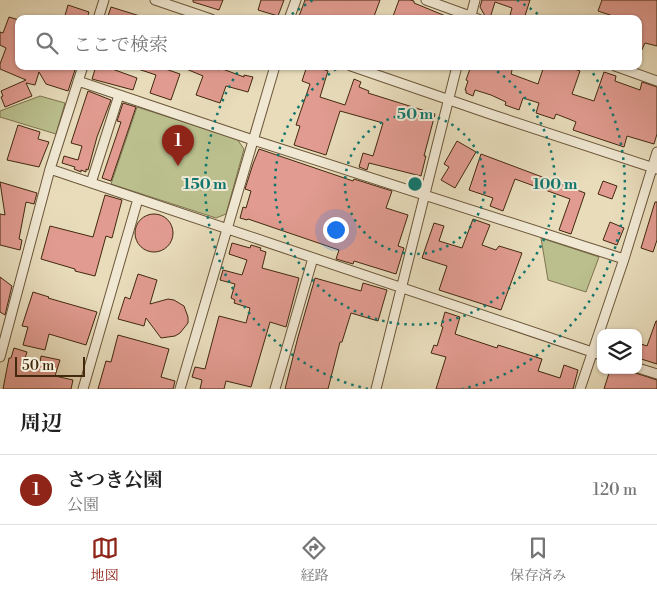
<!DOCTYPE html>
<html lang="ja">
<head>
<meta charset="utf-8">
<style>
	body { margin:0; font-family:"Libre Bodoni","Noto Serif JP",serif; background:#f2f2f2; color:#222 }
	.controls { position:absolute; right:15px; bottom:15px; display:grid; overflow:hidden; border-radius:10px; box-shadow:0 1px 4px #0004 }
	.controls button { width:45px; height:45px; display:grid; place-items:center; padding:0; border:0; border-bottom:1px solid #e0e0e0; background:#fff; color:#222; font:25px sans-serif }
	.scale { position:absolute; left:15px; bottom:12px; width:70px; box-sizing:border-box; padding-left:5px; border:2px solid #42290e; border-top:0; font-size:14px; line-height:18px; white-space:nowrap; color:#42290e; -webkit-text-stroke:4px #f0e8d3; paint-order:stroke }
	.you { position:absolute; left:335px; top:229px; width:18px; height:18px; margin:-12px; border:4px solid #fff; border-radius:50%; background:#1a73e8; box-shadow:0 0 0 8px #1a73e833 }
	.badge { display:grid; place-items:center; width:32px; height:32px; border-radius:50%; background:#8f2418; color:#fff; font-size:16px; font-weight:700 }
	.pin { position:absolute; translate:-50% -41px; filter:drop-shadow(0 1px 2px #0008) }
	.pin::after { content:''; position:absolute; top:26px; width:18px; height:15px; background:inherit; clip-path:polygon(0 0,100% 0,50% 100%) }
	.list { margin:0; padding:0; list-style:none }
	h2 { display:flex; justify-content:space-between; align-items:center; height:65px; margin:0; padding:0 20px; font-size:21px }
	h2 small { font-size:16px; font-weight:400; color:#767676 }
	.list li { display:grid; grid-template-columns:32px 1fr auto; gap:15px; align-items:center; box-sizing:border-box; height:70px; padding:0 20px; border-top:1px solid #e0e0e0 }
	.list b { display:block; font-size:19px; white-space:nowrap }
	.list p { margin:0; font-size:16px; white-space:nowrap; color:#767676 }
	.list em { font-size:16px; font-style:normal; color:#767676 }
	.icon { flex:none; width:28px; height:28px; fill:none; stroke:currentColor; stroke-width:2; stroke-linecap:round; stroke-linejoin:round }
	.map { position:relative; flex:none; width:657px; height:389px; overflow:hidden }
	.search { position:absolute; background:#fff; box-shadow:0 1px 4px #0004; left:15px; right:15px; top:15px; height:55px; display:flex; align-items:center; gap:12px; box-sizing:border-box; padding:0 18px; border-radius:10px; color:#767676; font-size:19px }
	.sheet { height:135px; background:#fff }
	nav { display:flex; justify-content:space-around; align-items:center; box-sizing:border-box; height:70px; border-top:1px solid #e0e0e0; background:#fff; font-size:14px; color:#767676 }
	nav a { display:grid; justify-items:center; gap:2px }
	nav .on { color:#8f2418 }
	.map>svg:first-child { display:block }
</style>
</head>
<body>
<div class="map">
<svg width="657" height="389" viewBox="0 0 657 389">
	<rect width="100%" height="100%" fill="#e8dcbb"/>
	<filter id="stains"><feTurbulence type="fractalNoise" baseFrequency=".004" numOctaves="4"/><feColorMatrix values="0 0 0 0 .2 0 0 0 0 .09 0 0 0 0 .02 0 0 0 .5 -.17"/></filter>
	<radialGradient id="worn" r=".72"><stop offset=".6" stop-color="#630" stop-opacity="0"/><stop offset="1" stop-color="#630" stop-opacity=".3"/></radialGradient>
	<!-- green -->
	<path fill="#babf8d" stroke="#7e744e" d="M40 96 65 103 56 134 0 117V111Z
		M137 107 237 139 244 149 226 214 216 218 111 184Z
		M541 238 599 257 586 292 548 280Z"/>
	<!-- building -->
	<path fill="#e19b90" stroke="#42290e" d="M193 0H223L219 10 193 2Z
		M261 0H284L278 16 258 10Z
		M305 0H380L373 19H298Z
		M399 0H410L414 1V3L453 19H392Z
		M482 0H530L524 19H509L512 8 495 2 490 18 485 16 480 7Z
		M602 0H657V46L645 43 638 58V24L640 19H622L598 11Z
		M68 5 89 12 87 19H64Z
		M111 7 143 17V19H107Z
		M9 17 19 20V66H70L69 68 75 70 68 91 46 84 39 72 35 85 26 83 32 96 5 107 1 97 3 96 1 91 26 80 0 69V64L6 48 0 45V32L3 33Z
		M96 66H104L137 78 133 90 92 79Z
		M135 66H157L180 74 171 100 150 93 156 75 135 68Z
		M179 66H209L219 70 220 68 244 77V75L253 77 248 92 226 86 220 103 196 95 203 76Z
		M307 66H314L328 71 320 97 345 105 354 79 361 82 359 87 369 91 368 93 435 114 424 156H426L421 176 369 163 367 170 359 167 363 153 373 156 383 123 340 111 326 155 294 145 300 126 296 125 310 84 302 81Z
		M471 66H513L511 74 538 84 544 66H566L580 71 572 94 594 101 604 72 616 76 615 81 640 90 642 82 657 87V134L654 144 627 136 624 147 573 130 576 122 569 119 556 114 554 119 536 113 539 103 523 98 519 110 505 105 506 102 491 95 475 90 473 96 466 93V90H465L468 81 466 80Z
		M88 91 111 100 97 137 88 170 86 169V172L81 170V172L74 169 75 167 62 163 64 156 78 160 82 146 71 143Z
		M123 103 136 107 111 181 102 178 121 122 117 121Z
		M18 125 40 132 38 139 49 142 39 167 7 160Z
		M457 141 476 152 455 188 441 180 449 167 444 164Z
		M259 149 353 181 354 179 392 191 386 208 408 215 398 246 404 248 396 274 354 261 353 264 336 259 339 250 248 219 247 220 240 218 243 207 246 208 251 191 245 189 253 164Z
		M481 154 585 193 571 234 559 230 570 199 515 179 503 211 490 206 493 198 469 190Z
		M603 181 617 186 612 199 598 194Z
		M0 182 37 193 34 204 26 202 19 239 22 240 20 250 0 245V214L5 215Z
		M105 195 122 200 112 238 106 236 95 276 75 271V269L41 259 50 226 93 237Z
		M655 202H657V240L653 252 641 248Z
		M135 233a19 19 0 1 1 38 0a19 19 0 1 1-38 0Z
		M473 219 490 225 482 245 496 250 499 246 522 253 501 310 439 290 447 266 422 258 434 223 444 226 439 241 462 248Z
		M610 222 624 228 617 245 603 240Z
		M232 243 250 248 251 245 261 248 260 250 266 252 262 268 299 278 286 327 270 322 251 387 226 381 224 389H200L202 380 192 377 195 367 205 369 219 316 246 323 250 308 234 303 235 300 231 298 235 284 220 280 223 270 242 275 247 260 229 254Z
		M138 274 157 280 150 304 168 299 174 300 184 306 188 317V323L180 333 175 336 161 338 146 318 144 326 118 319 125 297 130 299Z
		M0 277 12 286 5 315 0 312Z
		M315 278 361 291 363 283 387 290 378 321 351 313 342 342H340L328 389H285L298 337Z
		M33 292 49 297 48 298 97 312 86 345 49 334 45 350 23 345 28 327 22 326Z
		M445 312 460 317 455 334 497 348 498 345 542 359 538 371 560 378 564 365 578 370 573 389H436L446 357 431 353 434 345 437 346 443 327 441 326Z
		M656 321H657V364L638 358V343L647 346Z
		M118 335 169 349 161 377 175 381 173 389H98L106 361 111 362Z
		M14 348 27 352 24 361 40 363 41 356 60 360 55 376 73 380 71 389H3L9 358H11Z
		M610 370H626L657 380V389H604Z"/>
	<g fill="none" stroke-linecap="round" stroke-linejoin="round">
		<!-- minor casing -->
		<g stroke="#6c5639" stroke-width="11">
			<path id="minor" d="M155 0 211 19
				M426 0 478 19
				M98 19 104 0
				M289 19 296 0
				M470 19 475 0
				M351 66 493 115 657 169
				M615 66 657 81
				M78 81 253 140 624 259
				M50 169 601 355
				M91 183 119 95
				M0 357 50 169 83 66
				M638 368 657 374
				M83 389 138 199
				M180 389 275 66
				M275 389 313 258
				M376 389 457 66
				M580 389 624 259 657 152"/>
		</g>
		<!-- minor -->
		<use href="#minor" stroke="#f0e8d3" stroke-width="9"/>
	</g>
	<!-- distance rings -->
	<g fill="none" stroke="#0f766e" stroke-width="2.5" stroke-dasharray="2.5 5">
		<circle cx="415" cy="184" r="70"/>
		<path d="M491 67A140 140 0 1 1 339 67"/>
		<path d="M368 389A210 210 0 0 1 241 67M286 19A210 210 0 0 1 313 0M517 0A210 210 0 0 1 544 19M589 67A210 210 0 0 1 462 389"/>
	</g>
	<circle cx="415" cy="184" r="8" fill="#0f766e" stroke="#f0e8d3" stroke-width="2.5"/>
	<g font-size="15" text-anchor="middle" font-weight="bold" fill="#0f766e" stroke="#f0e8d3" stroke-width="4" stroke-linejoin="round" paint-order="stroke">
		<text x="415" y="119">50 m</text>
		<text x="555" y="189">100 m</text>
		<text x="205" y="189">150 m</text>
	</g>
	<rect width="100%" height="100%" filter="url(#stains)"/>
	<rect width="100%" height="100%" fill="url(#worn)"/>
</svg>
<div class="controls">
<button><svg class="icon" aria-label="layers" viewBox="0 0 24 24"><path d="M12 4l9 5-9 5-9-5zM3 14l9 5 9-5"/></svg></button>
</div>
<div class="scale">50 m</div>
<div class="you"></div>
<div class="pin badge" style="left:178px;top:166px">1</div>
<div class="search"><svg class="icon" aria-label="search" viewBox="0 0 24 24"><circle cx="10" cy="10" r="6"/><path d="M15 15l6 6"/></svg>ここで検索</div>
</div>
<section class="sheet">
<h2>周辺<small></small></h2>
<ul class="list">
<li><span class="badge">1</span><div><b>さつき公園</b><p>公園</p></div><em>120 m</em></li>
</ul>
</section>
<nav>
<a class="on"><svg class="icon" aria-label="map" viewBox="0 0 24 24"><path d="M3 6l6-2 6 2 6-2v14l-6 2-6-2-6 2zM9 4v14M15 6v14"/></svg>地図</a>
<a><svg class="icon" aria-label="directions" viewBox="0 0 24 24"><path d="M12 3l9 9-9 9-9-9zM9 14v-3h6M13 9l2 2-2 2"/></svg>経路</a>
<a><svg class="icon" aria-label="saved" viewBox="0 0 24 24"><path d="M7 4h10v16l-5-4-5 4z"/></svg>保存済み</a>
</nav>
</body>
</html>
